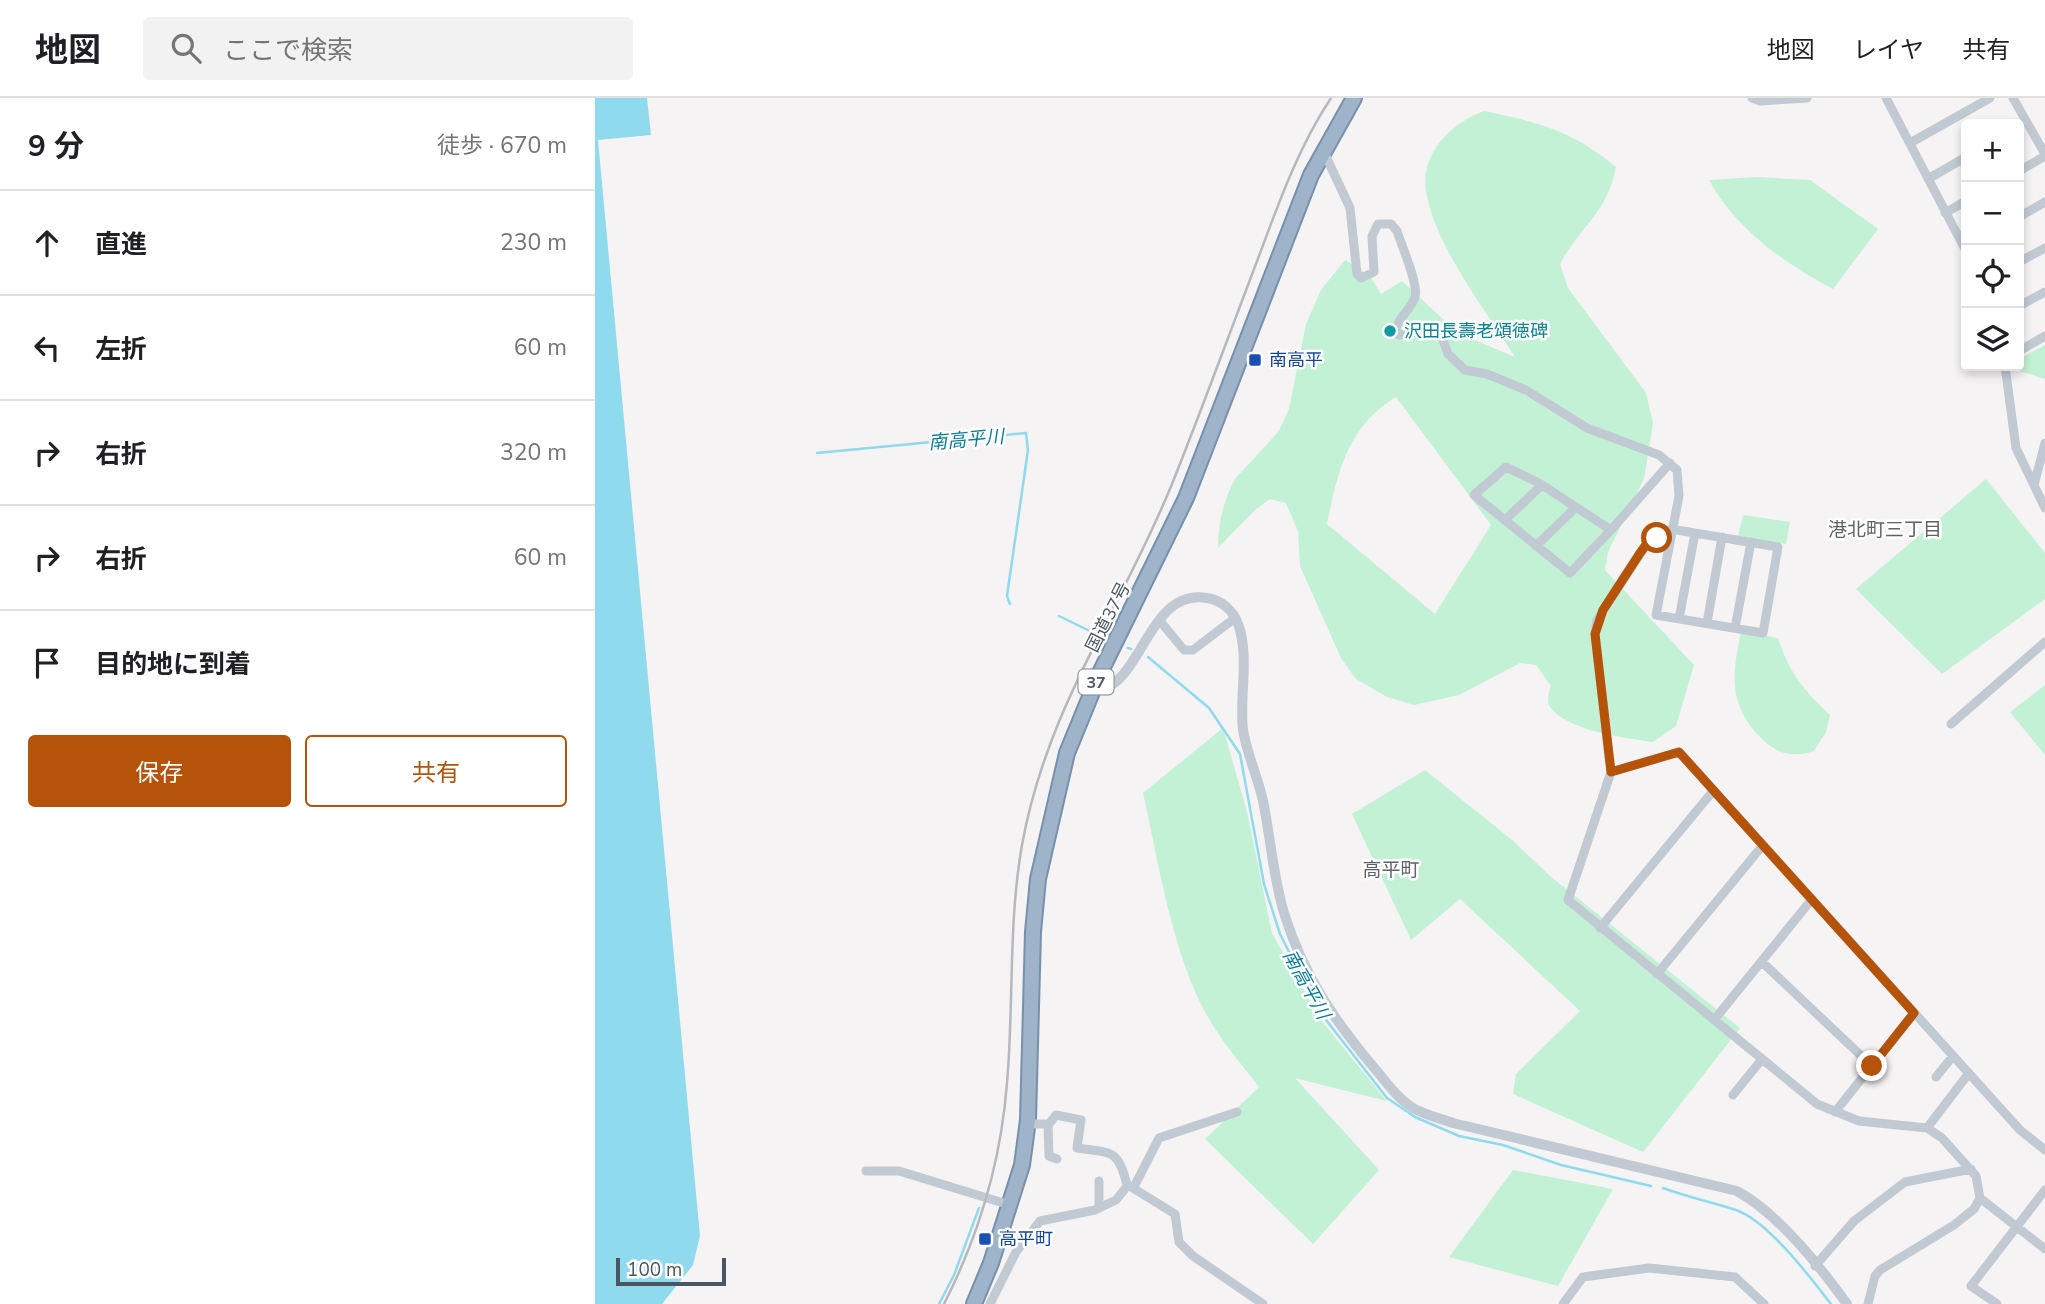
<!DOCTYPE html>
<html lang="ja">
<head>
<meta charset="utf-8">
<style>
	body { margin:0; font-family:"Nunito Sans","Noto Sans JP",sans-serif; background:#f2f2f2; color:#202124 }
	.controls { position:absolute; right:21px; top:21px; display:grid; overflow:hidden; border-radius:7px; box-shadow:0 4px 10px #0003 }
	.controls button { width:63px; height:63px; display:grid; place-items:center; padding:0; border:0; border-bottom:2px solid #e0e0e0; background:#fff; color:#202124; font:35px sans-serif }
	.scale { position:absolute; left:21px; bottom:18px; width:110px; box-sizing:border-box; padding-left:7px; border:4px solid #4a5661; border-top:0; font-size:19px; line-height:24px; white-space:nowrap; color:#4a5661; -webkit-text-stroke:5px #fff; paint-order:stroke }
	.stop { position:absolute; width:21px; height:21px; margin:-16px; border:5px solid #b45309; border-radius:50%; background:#fff }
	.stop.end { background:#b45309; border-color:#fff; box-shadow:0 2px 7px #0008 }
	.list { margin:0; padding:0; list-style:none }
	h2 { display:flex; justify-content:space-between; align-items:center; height:91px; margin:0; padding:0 28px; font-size:30px }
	h2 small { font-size:23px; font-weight:400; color:#757577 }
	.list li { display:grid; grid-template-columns:46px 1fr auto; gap:21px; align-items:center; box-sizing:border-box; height:105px; padding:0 28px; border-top:2px solid #e0e0e0 }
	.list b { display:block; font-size:26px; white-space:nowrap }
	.list em { font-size:23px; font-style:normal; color:#757577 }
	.actions { display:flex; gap:14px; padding:21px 28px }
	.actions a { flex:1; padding:16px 0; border:2px solid #b45309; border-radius:7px; text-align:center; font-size:24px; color:#b45309 }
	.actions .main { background:#b45309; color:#fff }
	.icon { flex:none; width:38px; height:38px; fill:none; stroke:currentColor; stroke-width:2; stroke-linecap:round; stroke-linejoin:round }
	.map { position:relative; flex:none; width:1450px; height:1206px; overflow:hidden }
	header { display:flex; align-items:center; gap:42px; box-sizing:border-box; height:98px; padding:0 35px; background:#fff; border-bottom:2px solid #e0e0e0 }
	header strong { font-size:33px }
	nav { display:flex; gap:38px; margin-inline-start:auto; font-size:24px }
	.search { width:490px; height:63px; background:#f2f2f2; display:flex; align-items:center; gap:18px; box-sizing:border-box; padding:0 24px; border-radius:7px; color:#757577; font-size:26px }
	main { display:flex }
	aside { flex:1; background:#fff }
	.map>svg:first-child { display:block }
</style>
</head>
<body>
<header>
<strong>地図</strong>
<div class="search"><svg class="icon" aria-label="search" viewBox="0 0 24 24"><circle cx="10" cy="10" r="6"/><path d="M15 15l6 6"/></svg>ここで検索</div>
<nav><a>地図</a><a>レイヤ</a><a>共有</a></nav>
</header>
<main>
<aside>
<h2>9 分<small>徒歩 · 670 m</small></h2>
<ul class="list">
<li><svg class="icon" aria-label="ahead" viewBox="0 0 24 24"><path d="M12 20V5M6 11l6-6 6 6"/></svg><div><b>直進</b></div><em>230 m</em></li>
<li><svg class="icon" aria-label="left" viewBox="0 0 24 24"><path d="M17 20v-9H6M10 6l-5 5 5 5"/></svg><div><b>左折</b></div><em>60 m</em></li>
<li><svg class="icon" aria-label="right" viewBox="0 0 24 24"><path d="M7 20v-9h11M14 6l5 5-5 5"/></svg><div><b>右折</b></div><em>320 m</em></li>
<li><svg class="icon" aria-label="right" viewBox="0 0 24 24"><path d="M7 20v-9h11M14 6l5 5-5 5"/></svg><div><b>右折</b></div><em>60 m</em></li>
<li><svg class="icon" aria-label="arrive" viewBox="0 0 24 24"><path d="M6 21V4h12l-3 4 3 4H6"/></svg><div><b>目的地に到着</b></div></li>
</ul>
<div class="actions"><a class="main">保存</a><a>共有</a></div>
</aside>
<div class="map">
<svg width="1450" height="1206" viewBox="0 0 1450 1206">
	<rect width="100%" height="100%" fill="#f5f3f3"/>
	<!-- green -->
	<path fill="#c3f1d5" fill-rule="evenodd" d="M889 13C943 24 978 33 1021 69 1012 116 985 128 965 166L973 190 1051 295 1058 325 1049 381 1013 454 1010 472 1099 567 1081 628 1058 644C1031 640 972 633 955 609 951 602 954 594 956 588L941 567 925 565 864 597 819 607 792 599 761 581 746 560 705 468 703 433 691 405 675 401 660 412 623 450C623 425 628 404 640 381L684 333 694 311 711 226 726 192 750 162 775 178 786 196 807 183 863 235 920 259C891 213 839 146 831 93 825 55 857 25 889 13ZM801 299 896 427 840 516 732 426C743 373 752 329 801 299Z
		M1162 79 1215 82 1283 131 1238 191C1191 167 1139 129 1114 82Z
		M1450 247V281L1415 270 1416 268H1424V261Z
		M1391 381 1450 455V501L1347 576 1261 491Z
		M1148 417 1195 424 1191 446 1143 438Z
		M1146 534 1183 540C1193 573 1210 594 1235 617L1231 634 1219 653C1197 660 1182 656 1166 640 1133 607 1137 576 1146 534Z
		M1450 587V657L1415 614Z
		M628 630 652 714 677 835 725 921 792 1003 700 980 784 1072 718 1146 610 1041 664 989C649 969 632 950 619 929 579 868 564 766 548 695Z
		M830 672 917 742 955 778 1145 930 1048 1054 918 996 921 976 985 913 865 801 816 842 757 716Z
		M918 1072 1018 1091 963 1188 854 1159Z"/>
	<!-- water -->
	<path fill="#90daee" d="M0 0H52L56 37 3 42 105 1138 98 1167 67 1206H0Z"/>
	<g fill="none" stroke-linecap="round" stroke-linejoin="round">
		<!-- stream -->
		<path stroke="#90daee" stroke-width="2.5" d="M222 355 431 335 433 352 412 498 415 506
			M464 518 509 540
			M533 550 536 551
			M553 559 614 610 645 656 669 786 685 836 724 913 792 1000 820 1019 864 1038 908 1047 966 1067 1056 1088
			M1068 1090C1092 1099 1117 1104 1141 1112 1173 1123 1215 1179 1236 1206
			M344 1206 359 1177 384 1110"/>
		<!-- trunk casing -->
		<g stroke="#7690ad" stroke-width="18">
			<path id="trunk" d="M379 1206 396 1165 427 1067 433 1022 438 834 443 781 472 655 504 577 591 400 716 77 759 0"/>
		</g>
		<!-- minor -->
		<path stroke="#c1cad2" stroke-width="9" d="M1157 0 1165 3 1212 0
			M1291 0 1371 153
			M1418 0 1450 56
			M1315 45 1395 0
			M728 52 755 110 762 176 766 180 779 174 777 138 783 126H796L802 133C806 146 824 187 820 199 816 212 803 219 800 233L804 237 840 231 845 234 853 256 870 272 892 276 931 292 992 330 1064 357 1082 372 1084 398 1061 517 1168 535 1183 449 1076 431
			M1424 73 1450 58
			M1333 81 1371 59
			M1350 115 1371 103
			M1424 119 1450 104
			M1424 164 1450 150
			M1424 208 1450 194
			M1424 253 1450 238
			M1410 268 1421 350 1450 410
			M911 369 944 385 1016 432 975 475 879 397Z
			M1439 387 1450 345
			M910 422 947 387
			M1016 432 1075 365
			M1075 441 1062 440 1053 444 1002 522 1000 536 1016 674 973 802 1222 1006 1264 1023 1332 1030 1347 1040 1381 1078 1385 1100 1379 1111 1359 1127 1285 1172 1280 1178 1273 1206
			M941 448 980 410
			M1084 521 1100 435
			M565 523 589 552H598L640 520
			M1112 525 1127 439
			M1140 530 1156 444
			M1356 626 1450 544
			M1016 674 1084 654 1425 1032 1450 1052
			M1005 830 1118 693
			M1167 864 1277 968
			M1062 876 1168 747
			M1119 922 1217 801
			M1341 979 1358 958
			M1138 997 1167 961
			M1240 1014 1319 915
			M432 1026H454L461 1017 486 1022 482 1050C517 1055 523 1051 532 1087
			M453 1026 454 1058 462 1061
			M1332 1030 1374 975
			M271 1073H304L415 1107
			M504 1083V1110
			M539 1089 564 1040 642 1014
			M1385 1100 1450 1151
			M1220 1168 1259 1123 1310 1084 1376 1071
			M395 1206 421 1154 445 1123 500 1112 521 1102 533 1087 580 1116 584 1144 598 1158 668 1206
			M968 1206 988 1179 1054 1170 1140 1179 1169 1206
			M1402 1206 1376 1188 1450 1092"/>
		<!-- tertiary -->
		<path stroke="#c1cad2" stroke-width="10" d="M497 593C547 594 551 489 612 500 626 502 638 512 643 526 655 558 644 598 648 632 652 657 663 679 668 703 676 741 678 781 690 818 709 878 741 925 781 972 792 985 803 1001 818 1010 830 1017 844 1020 858 1025L1142 1093C1184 1116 1224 1167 1252 1206"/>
		<!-- trunk -->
		<use href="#trunk" stroke="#9fb4c9" stroke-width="14"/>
		<!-- rail -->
		<path stroke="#b5b8bd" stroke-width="2.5" d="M349 1206C385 1135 406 1064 412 985 419 906 413 826 427 747 452 608 526 512 577 386 607 311 635 234 664 158 684 104 704 48 736 0"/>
	</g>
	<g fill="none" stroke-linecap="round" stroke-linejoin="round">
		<!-- route -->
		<path stroke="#b45309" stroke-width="9" d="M1062 440 1053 444 1045 455 1008 512 1000 536 1016 674 1084 654 1319 915 1277 968"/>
	</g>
	<!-- markers -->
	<circle fill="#0f9aa8" stroke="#fff" stroke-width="2.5" cx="795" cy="233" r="7"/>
	<g fill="#1a4fb4" stroke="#fff" stroke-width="2.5">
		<rect x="653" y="255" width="14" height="14" rx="3.5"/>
		<rect x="383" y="1134" width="14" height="14" rx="3.5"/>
	</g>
	<g text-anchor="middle" stroke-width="5" stroke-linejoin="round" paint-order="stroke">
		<!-- shield labels -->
		<rect fill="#fff" stroke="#808990" stroke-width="2" x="483.5" y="571.5" width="35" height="25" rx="5"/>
		<g font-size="16" font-weight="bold" fill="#4a5661">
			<text x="501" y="590">37</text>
		</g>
		<!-- culture labels -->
		<g font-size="18" fill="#0d838f" stroke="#fff" text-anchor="start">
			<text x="809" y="239">沢田長壽老頌徳碑</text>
		</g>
		<!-- transit labels -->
		<g font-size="18" fill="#164399" stroke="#fff" text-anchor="start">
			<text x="674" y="268">南高平</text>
			<text x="404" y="1147">高平町</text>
		</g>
		<!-- street labels -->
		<g font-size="18" fill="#4a5661" stroke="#fff">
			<text transform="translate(513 519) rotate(-63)" y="6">国道37号</text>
		</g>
		<!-- water labels -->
		<g font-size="19" font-style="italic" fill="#0c7c9b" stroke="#fff">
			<text transform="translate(371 341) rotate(-5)" y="7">南高平川</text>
			<text transform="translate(712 886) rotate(61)" y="7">南高平川</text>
		</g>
		<!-- neighbourhood labels -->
		<g font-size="19" fill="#5f6368" stroke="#fff">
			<text x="1290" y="438">港北町三丁目</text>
			<text x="796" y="778">高平町</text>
		</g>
	</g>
</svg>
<div class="controls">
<button>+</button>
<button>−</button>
<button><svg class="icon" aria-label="locate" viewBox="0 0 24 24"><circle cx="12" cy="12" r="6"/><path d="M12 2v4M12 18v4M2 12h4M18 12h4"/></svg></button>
<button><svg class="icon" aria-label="layers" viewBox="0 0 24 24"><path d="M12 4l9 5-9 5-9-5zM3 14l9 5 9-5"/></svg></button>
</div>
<div class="scale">100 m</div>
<div class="stop" style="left:1062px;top:440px"></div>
<div class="stop end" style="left:1277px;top:968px"></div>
</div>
</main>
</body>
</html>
